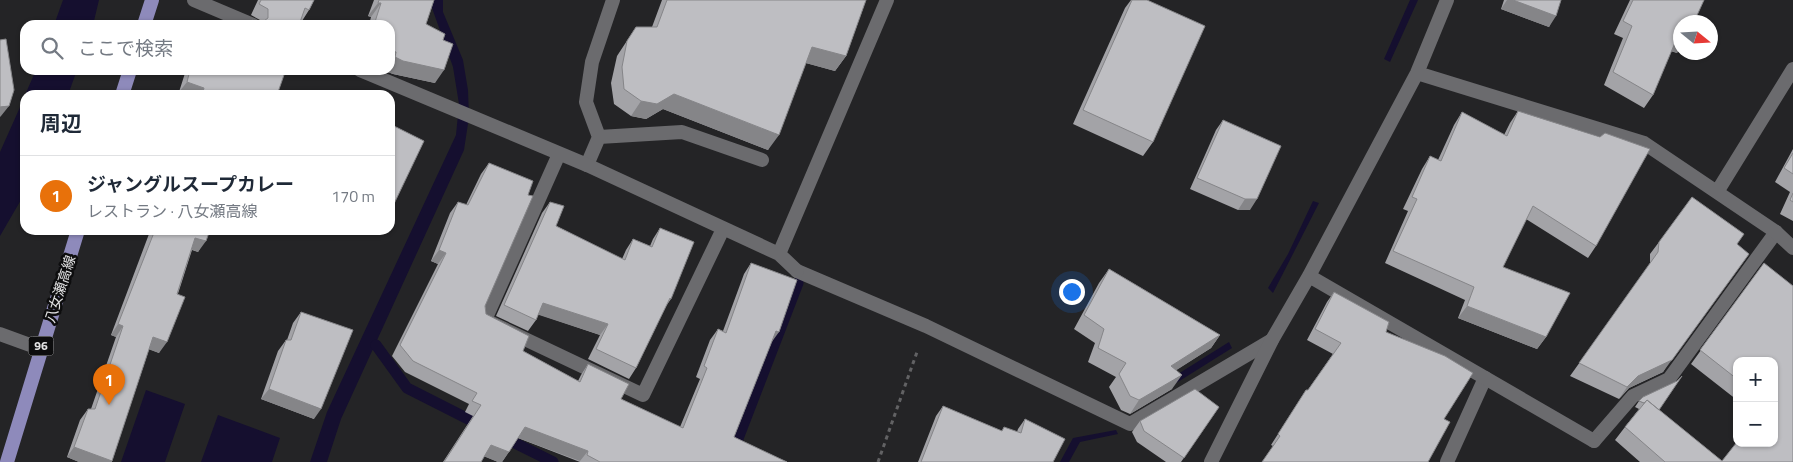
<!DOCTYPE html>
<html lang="ja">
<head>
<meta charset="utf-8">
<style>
	body { margin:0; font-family:"Titillium Web","Noto Sans JP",sans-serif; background:#f2f2f3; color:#1f2937 }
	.controls { position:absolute; right:15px; bottom:15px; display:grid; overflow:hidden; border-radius:10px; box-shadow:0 1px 4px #0004 }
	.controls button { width:45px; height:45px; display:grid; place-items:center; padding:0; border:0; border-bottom:1px solid #e0e1e3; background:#fff; color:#1f2937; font:25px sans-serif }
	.compass { position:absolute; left:1673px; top:15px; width:45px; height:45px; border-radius:50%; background:#fff; box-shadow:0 1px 4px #0004; rotate:108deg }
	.you { position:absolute; left:1071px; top:291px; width:18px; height:18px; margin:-12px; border:4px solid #fff; border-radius:50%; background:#1a73e8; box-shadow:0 0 0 8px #1a73e833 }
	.badge { display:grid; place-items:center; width:32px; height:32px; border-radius:50%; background:#7c3aed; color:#fff; font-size:16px; font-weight:700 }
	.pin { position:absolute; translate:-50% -41px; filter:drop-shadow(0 1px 2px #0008) }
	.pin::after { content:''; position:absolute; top:26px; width:18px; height:15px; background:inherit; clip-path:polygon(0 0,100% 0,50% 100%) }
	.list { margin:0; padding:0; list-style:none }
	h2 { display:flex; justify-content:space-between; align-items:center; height:65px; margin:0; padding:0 20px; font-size:21px }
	h2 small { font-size:16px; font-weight:400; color:#747a83 }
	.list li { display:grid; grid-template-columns:32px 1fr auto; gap:15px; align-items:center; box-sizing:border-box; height:80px; padding:0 20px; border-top:1px solid #e0e1e3 }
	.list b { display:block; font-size:19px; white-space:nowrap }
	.list p { margin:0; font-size:16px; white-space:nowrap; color:#747a83 }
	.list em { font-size:16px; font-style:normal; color:#747a83 }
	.icon { flex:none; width:28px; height:28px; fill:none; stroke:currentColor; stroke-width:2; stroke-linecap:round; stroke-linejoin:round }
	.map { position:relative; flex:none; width:1793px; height:462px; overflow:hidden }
	.search { position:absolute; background:#fff; box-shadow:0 1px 4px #0004; left:20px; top:20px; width:375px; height:55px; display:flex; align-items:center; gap:12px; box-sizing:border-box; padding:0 18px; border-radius:15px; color:#747a83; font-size:19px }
	.panel { position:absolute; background:#fff; box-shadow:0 1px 4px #0004; left:20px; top:90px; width:375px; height:145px; border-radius:15px }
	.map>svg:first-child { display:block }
</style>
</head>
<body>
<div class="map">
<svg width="1793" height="462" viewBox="0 0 1793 462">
	<rect width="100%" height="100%" fill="#242426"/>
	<!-- water -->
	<path fill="#150f2f" d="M63 0H99L93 25H54Z
		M432 0H443V12L463 60 468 90 469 117 464 150 341 419 327 462H310L327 412 456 135 459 104 453 67 432 8Z
		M1410 0H1418L1390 62 1384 59Z
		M36 70H77L68 95H25Z
		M25 96V193L0 236V152Z
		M1313 201 1319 203 1273 293 1268 288 1288 254Z
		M1229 342 1232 348 1130 412 1127 406Z
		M146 390 185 404 165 462H121Z
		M218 415 280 438 272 462H201Z
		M1116 430 1118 434 1080 442 1069 462H1060L1073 438Z"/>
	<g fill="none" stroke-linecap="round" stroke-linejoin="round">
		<!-- stream -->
		<path stroke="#150f2f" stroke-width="11" d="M376 345 407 388 484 427
			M503 437 553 462
			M729 462 798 283"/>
		<!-- path -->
		<path stroke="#626264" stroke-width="3" stroke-dasharray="4 4" stroke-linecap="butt" d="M878 462 917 352"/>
		<!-- service -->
		<path stroke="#6b6b6e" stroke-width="14" d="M599 137 682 132 762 160
			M587 165 599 137 586 102 592 62 613 0
			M797 271 926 326 1130 424 1272 340
			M1594 441 1633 396 1669 379 1776 232
			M1447 462 1485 378"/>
		<!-- minor -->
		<path stroke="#6b6b6e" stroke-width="14" d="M194 0 253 25
			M360 70 587 165 779 254 797 271
			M1417 73 1644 143 1776 232 1793 248
			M559 154 485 320 643 395 723 229
			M1717 192 1793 69
			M779 254 887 0
			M1309 276 1594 441
			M0 334 41 349
			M1211 462 1272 340 1309 276 1417 73 1447 0"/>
		<!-- primary -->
		<path stroke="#8e8abb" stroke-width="14" d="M144 25 152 0
			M122 95 130 70
			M7 462 78 230"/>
	</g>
	<!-- wall -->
	<path fill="#a3a3a7" d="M258 0H314L309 10 302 21H301L299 25H248L252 20 260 23V20L251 15Z
		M374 0H434L426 24 443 40 435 83 393 74 385 71V70H390V25H369L371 17 368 16Z
		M662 0H866L846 56 835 71 806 63 768 150 663 109 646 119 631 116 614 104 611 83 617 56 636 27H652Z
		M1131 0H1147L1153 142 1143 156 1073 124 1125 8Z
		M1504 0H1561L1549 27 1501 9Z
		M1630 0H1704L1680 22V48L1677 53 1671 51 1653 95 1644 108 1604 85 1623 38 1614 34Z
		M186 70H281L277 95H186L179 92Z
		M1518 111 1596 246 1588 258 1526 219 1503 267 1546 337 1537 349 1458 318 1465 300 1385 263 1408 211 1403 209 1422 169 1430 156 1438 160 1454 125 1462 112 1504 135 1510 123Z
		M1223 120 1250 210H1238L1190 189 1216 130Z
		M1793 149V221L1780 214 1790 192 1775 182Z
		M489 163 485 306 486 314 523 351 578 381 581 375 588 364 621 399 680 427 700 379 696 377 710 340 718 329 723 331 744 274 751 263 772 341 734 437 787 462H580L518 438 502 462H498L484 456 481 462H443L473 416 465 412 469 404 405 372 392 356 438 264 431 261 450 213 458 202 466 205 481 174Z
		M550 202 556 226 622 259 626 250 633 239 650 246 653 239 660 228 671 299 666 306 636 368 629 379 588 359 600 335 538 314 536 320 528 331 496 316 542 213Z
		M133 230H210L198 252 192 250 159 353 149 349 112 461V462H79L67 457 80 420 88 409H91L116 337 111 335 149 234Z
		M1659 242 1737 244 1663 372 1629 388 1619 399 1570 376 1650 264V254Z
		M1764 263 1793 462H1640L1615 440 1625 427 1639 409 1635 407 1639 401 1659 410 1722 461 1774 443V361H1737V400L1691 364Z
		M1109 269 1220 335 1211 348 1176 370 1172 389 1130 414 1121 410 1109 387 1116 377 1088 362 1095 343 1074 329 1099 283Z
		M1334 292 1389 322 1273 446 1271 445 1306 390H1308L1333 354 1307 340 1327 302Z
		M301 312 314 419 261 399 278 351 286 340H287L293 323Z
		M943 406 1002 431 1017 432 1018 429 1025 419 1053 462H918L936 416Z
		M1219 407 1181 462H1166L1137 442 1132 432 1140 421Z"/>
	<!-- shaded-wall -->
	<path fill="#858588" d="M1507 0H1513L1556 16 1549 27 1501 9Z
		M378 3H381L371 17 368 16Z
		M1677 38 1680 39V48L1677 53 1668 50Z
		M812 47 846 56 835 71 802 62Z
		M390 50 396 52 390 61Z
		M395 57 444 70 435 83 393 74 385 71 386 70H390V64Z
		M187 82 204 88 199 95H186L179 92Z
		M674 94 779 135 768 150 663 109 646 119 631 116 641 101Z
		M9 106 1 116 0 117V107Z
		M1245 199H1257L1250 210H1238Z
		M133 230H153L149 234Z
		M195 238 206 241 198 252 188 248Z
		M439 250 446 253 438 264 431 261Z
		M1749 254 1663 372 1629 388 1619 399 1627 387Z
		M543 303 608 324 600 335 536 314Z
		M1467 306 1546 337 1537 349 1458 318Z
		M118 324 123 326 116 337 111 335Z
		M776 331 779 332 771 343Z
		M1220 335 1211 348 1161 380 1171 366Z
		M153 337 167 342 159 353 145 348Z
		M1182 375 1172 389 1130 414 1139 400Z
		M269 389 321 409 314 419 261 399Z
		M525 427 588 451 580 461 518 438Z
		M491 445 509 452 502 462H498L483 456Z
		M74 447 112 461V462H79L67 457Z"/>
	<!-- building -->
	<path fill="#bebec2" stroke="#858588" d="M261 0H314L309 10 305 8 299 25H249L252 20 261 23 268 18V9L259 4Z
		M379 0H434L426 24 445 34 443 40 453 44 444 70 403 61 395 57 396 52 390 50V25H374L381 3H378Z
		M667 0H866L846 56 812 47 779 135 674 94 657 104 641 101 624 89 622 67 627 41 636 27H657Z
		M1132 0H1147L1205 26 1153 142 1083 110Z
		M1513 0H1561L1556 16Z
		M1633 0H1704L1694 22H1680V39L1677 38 1653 95 1613 72 1632 26 1623 21Z
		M6 39 14 90 9 106 0 107V40Z
		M190 70H281L285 72 277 95H202L204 88 187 82Z
		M1518 111 1600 137 1605 133 1650 149 1596 246 1533 206 1503 267 1570 293 1546 337 1467 306 1474 287 1393 251 1417 199 1412 197 1430 156 1441 161 1462 112 1507 136Z
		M1223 120 1281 146 1257 199H1245L1197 178Z
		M390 124 424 141 392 208 390 207Z
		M1793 153V174L1784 168Z
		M489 163 533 181 528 195 533 196 485 306 486 314 529 336 523 351 580 382 588 364 629 384 621 399 683 428 707 368 704 366 718 329 726 333 751 263 797 280 779 332 776 331 734 437 787 462H600L587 455 588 451 525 427 509 452 491 445 481 462H444L481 405 472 401 477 393 413 361 400 345 446 253 439 250 458 202 468 205Z
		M1793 193V202L1790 200Z
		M1692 197 1744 234 1737 244 1749 254 1672 360 1638 376 1627 387 1579 363 1658 252 1659 242Z
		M550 202 564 206 556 226 625 260 633 239 652 247 660 228 694 242 671 299 670 298 636 368 596 349 608 324 543 303 536 320 504 305Z
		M155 230H210L206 241 195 238 177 294 185 297 167 342 153 337 112 461 74 447 88 409H95L123 326 118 324Z
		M1764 263 1793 286V462H1665L1625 427 1647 400 1722 461 1737 442V443H1774V361H1737V379L1700 350Z
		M1109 269 1220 335 1171 366 1182 375 1139 400 1130 396 1119 374 1126 363 1098 348 1104 329 1084 315Z
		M1334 292 1389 322 1386 332 1445 356 1473 373 1444 419 1450 422 1428 462H1262L1280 436 1278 434 1306 390H1308L1341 343 1315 329Z
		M301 312 353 330 321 409 269 389 286 340H291Z
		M1682 376 1659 410 1647 400 1644 403 1639 401 1643 397 1677 381Z
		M1195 389 1219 407 1184 458 1144 431 1140 421Z
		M943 406 1002 431 1004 427 1021 433 1025 419 1065 439 1053 462H921Z"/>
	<g text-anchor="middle" stroke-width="5" stroke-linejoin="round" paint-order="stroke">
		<!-- shield labels -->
		<rect fill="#0d0d0e" stroke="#a3a3a4" stroke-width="1" x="28.5" y="336.5" width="25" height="19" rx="4"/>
		<g font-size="12" font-weight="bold" fill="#e3e3e4">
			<text x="41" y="350">96</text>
		</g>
		<!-- street labels -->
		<g font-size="14" fill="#e3e3e4" stroke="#0d0d0e">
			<text transform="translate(60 289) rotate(-72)" y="5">八女瀬高線</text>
		</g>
	</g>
</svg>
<div class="controls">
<button>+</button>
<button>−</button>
</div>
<svg class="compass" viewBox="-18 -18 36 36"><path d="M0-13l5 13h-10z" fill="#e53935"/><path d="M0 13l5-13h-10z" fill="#747a83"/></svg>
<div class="you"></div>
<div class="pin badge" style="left:109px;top:405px;background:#e8710a">1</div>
<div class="search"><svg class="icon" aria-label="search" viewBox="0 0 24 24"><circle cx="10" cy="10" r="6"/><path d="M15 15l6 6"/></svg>ここで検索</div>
<section class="panel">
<h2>周辺<small></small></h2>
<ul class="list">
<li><span class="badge" style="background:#e8710a">1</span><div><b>ジャングルスープカレー</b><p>レストラン · 八女瀬高線</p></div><em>170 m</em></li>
</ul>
</section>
</div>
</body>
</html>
